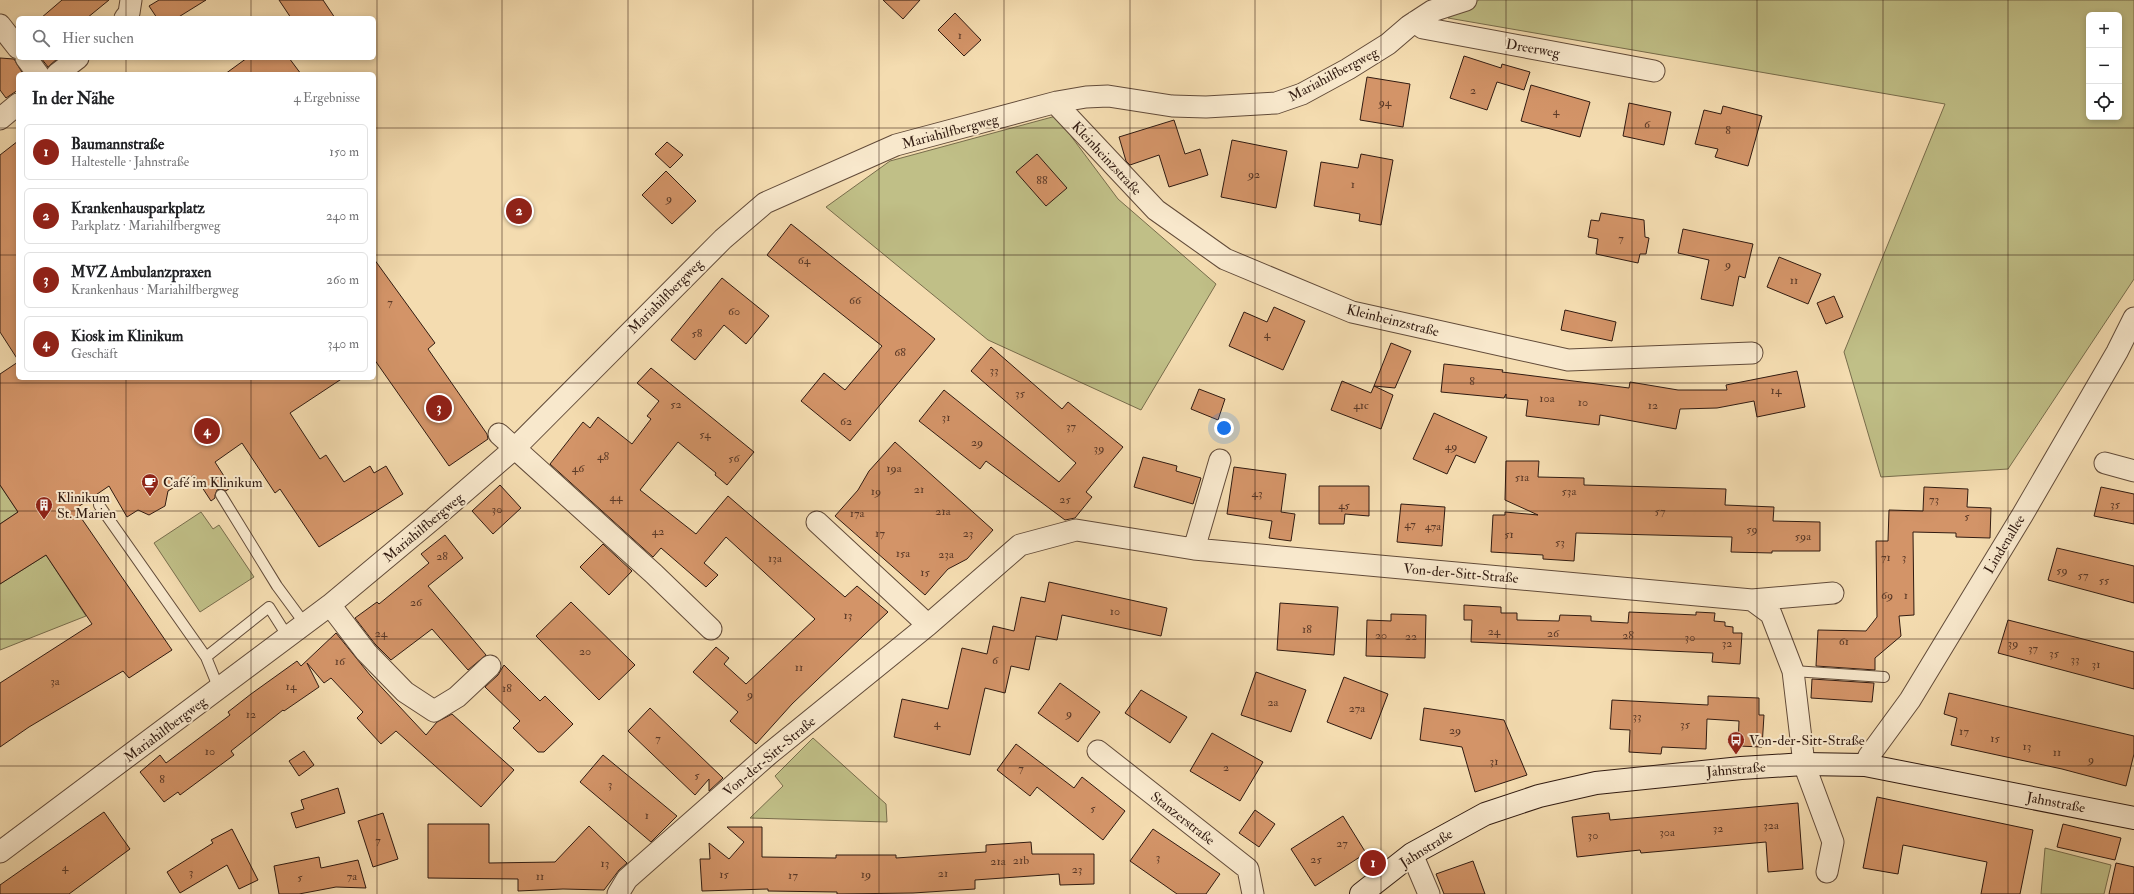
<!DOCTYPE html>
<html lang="de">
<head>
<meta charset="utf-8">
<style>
	body { margin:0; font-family:"IM FELL Double Pica",serif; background:#f2f2f2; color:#202124 }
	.controls { position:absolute; right:12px; top:12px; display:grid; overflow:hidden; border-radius:6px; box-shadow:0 2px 6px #0003 }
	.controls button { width:36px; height:36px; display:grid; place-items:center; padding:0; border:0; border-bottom:1px solid #e0e0e0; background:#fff; color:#202124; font:20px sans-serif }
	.you { position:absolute; left:1224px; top:428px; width:14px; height:14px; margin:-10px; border:3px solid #fff; border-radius:50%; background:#1a73e8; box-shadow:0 0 0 6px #1a73e833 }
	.badge { display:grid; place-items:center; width:26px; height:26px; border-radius:50%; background:#8f2418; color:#fff; font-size:13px; font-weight:700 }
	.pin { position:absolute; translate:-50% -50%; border:2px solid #fff; box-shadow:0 1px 4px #0006 }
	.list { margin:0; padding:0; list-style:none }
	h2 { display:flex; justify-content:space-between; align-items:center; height:52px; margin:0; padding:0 16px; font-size:17px }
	h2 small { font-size:13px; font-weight:400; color:#757577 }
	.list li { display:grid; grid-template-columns:26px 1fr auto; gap:12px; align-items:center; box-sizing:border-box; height:56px; margin:0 8px 8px; padding:0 8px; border:1px solid #e0e0e0; border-radius:6px }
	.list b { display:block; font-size:15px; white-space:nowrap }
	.list p { margin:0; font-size:13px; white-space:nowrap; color:#757577 }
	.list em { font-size:13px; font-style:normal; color:#757577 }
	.icon { flex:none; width:22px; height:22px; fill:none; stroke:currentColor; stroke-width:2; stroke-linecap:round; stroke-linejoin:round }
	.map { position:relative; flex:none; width:2134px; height:894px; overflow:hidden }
	.search { position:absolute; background:#fff; box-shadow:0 2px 6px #0003; left:16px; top:16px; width:360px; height:44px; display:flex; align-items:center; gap:10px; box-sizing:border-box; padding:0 14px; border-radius:6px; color:#757577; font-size:15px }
	.panel { position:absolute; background:#fff; box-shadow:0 2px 6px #0003; left:16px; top:72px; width:360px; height:308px; border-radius:6px }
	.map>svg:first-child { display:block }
</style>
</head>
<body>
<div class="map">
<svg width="2134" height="894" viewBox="0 0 2134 894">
	<rect width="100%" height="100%" fill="#f4dcb0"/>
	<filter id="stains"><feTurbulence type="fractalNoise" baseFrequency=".005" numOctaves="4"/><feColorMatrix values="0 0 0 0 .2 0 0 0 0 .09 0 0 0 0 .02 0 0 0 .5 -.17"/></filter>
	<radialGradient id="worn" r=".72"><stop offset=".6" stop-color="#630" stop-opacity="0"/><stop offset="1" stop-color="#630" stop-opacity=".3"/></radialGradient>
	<!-- green -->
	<path fill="#c0bf87" stroke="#786d4c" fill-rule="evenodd" d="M1479 0H2134V279L2008 469 1881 477 1844 352 1945 104 1448 18ZM2089 15H2119V117H2089Z
		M1056 116 1118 199 1216 284 1141 410 988 340 826 207 890 161Z
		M0 485 18 512 0 524Z
		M201 512 213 529 219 525 254 577 200 612 154 543Z
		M46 555 86 616 0 650V584Z
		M813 738 886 804 887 822 750 818 783 786 775 776Z
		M2045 848 2111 865 2104 894H2041Z"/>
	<!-- building -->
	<path fill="#d39468" stroke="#311b11" d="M62 0H109L87 18H41Z
		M159 0H206L177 18H157L149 6Z
		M279 0H323L335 18H291Z
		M883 0H920L903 19Z
		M955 13 981 40 964 56 938 30Z
		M1464 56 1501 68 1502 64 1530 72 1524 90 1497 82 1487 110 1450 98Z
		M0 58 14 59 23 74H18V90L6 98 0 90Z
		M41 58H58L48 67Z
		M247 58H289L301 74H225Z
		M1367 77 1410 84 1403 127 1360 120Z
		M1531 85 1590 102 1580 137 1521 121Z
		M1629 103 1671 112 1664 145 1623 136Z
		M1723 106 1762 116 1748 166 1715 157 1718 149 1695 144 1704 110 1721 114Z
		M1174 120 1185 154 1200 149 1208 175 1169 187 1159 155 1130 165 1126 161 1119 137Z
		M1232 140 1287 151 1276 208 1221 197Z
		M18 141V360L0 332V155Z
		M667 142 683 155 670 168 655 154Z
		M1037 154 1067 188 1046 206 1016 172Z
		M1361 154 1393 160 1381 225 1359 221 1360 214 1314 206 1321 162 1358 168Z
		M666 171 696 201 672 224 642 195Z
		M1601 213 1644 220 1645 237 1649 238 1646 254H1640L1638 263 1596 254 1598 239 1588 237 1591 220 1599 221Z
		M791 224 935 339 850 441 801 401 824 373 845 390 882 346 767 255Z
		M1683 229 1753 244 1745 278 1739 276 1733 306 1701 299 1709 260 1678 253Z
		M1779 257 1821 274 1808 304 1767 287Z
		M374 259 435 343 428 349 487 434 488 439 449 466 374 359Z
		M722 278 769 316 746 344 724 325 695 360 671 340Z
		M1834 296 1843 317 1826 324 1817 303Z
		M1274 307 1305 321 1283 370 1229 346 1244 312 1267 322Z
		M1565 310 1616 322 1612 341 1561 330Z
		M1391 343 1411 351 1395 388 1374 386Z
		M991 347 1062 409 1068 402 1123 447 1086 492 1092 497 1075 518 1065 520 986 461 980 469 919 421 944 390 1059 482 1076 463 971 371Z
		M18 362V378H343L290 413 320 459 326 455 344 482 370 466 374 473 386 466 403 494 319 547 280 489 275 493 242 443 215 462 231 487 226 491 221 489 217 490 215 495V498L211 501 194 475 168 491 165 506 149 515 138 510 127 517 109 486 75 509 172 650 129 678 123 671 29 727 0 747V683L92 624 46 555 0 584V524L18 512 0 485V374Z
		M1444 364 1503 370 1502 372 1629 388 1630 382 1678 390H1727L1726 385 1797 371 1805 407 1757 417 1754 401 1717 408 1680 409 1676 429 1600 415 1599 425 1526 416 1528 400 1506 398V394L1504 398 1441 392Z
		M651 368 754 452 727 485 715 475 716 473 678 442 640 490 696 534 728 496 845 597 857 586 888 612 792 704 756 744 730 721 738 712 693 672 716 647 729 658 724 664 746 684 815 619 726 537 704 563 718 575 706 587 661 548 653 557 550 464 583 422 590 428 598 417 632 444 651 419 647 416 659 401 637 383Z
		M1342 381 1371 393 1374 386 1393 395 1381 429 1331 410Z
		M1199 389 1225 399 1218 420 1191 409Z
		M1434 413 1487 437 1475 463 1456 455 1447 474 1413 459Z
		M895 442 993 530 967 559 948 569 925 595 835 516 858 490 869 471Z
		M1143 457 1177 466 1176 471 1201 478 1193 504 1134 487Z
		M1506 461H1539L1538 477 1584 478V485L1726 489 1725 505 1774 507 1773 521 1820 522V551H1772V553L1731 552 1732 537 1576 533 1574 561 1543 559V555L1491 552 1493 515H1505V512L1538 515 1505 500Z
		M1234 467 1286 474 1281 512 1295 514 1291 541 1269 538 1272 521 1227 514Z
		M500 485 521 508 493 534 472 511Z
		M1319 486H1369V516L1345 514 1344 524H1319Z
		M1924 487 1968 489 1967 507 1991 508 1990 538 1956 537V533L1913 532 1914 615 1899 616 1901 636 1875 658V670L1816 666 1818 630 1866 631 1877 617 1876 541H1888L1889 510 1923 511Z
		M2101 487 2134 494V524L2094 516Z
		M1401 504 1445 507 1442 546 1397 542Z
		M445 535 463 558 428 586 486 655 468 670 432 629 391 660 375 644 355 618 377 602 379 604 429 563 421 554Z
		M603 544 632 571 609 595 580 567Z
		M2057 548 2134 566V603L2048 580Z
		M1049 582 1167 608 1161 636 1062 615 1057 640 1036 636 1029 670 1011 666 1005 693 985 688 970 755 894 737 902 699 948 709 962 648 987 654 993 626 1014 631 1021 597 1045 602Z
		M571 602 635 665 599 700 536 636Z
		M1280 603 1338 607 1334 655 1277 650Z
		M1464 605 1501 607V613H1517V620L1559 621 1560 615 1591 616V621L1628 623 1629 612 1696 615V612L1715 613 1714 621 1725 622V626L1733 627V633H1742L1740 664 1712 662 1713 653 1471 642 1472 620H1464Z
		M1391 614 1426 615 1425 658 1366 656 1367 620 1391 621Z
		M2008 620 2134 652V689L1998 653Z
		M336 633 370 675 426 735 437 722 452 714 514 770 481 807 396 731 381 744 357 718 363 712 331 678 324 683 307 663 319 687 284 711 283 710 231 751 234 755 180 795 178 792 164 802 140 772 160 755 166 763 230 715 228 712 251 694 297 661 301 666Z
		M504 665 540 701 545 696 573 724 544 752H538L513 728 520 721 485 687 498 675Z
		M1256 672 1306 690 1291 732 1241 715Z
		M1344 677 1388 694 1371 739 1327 722Z
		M1812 679 1874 683 1872 702 1811 698Z
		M1060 683 1100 712 1078 742 1038 713Z
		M1141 690 1187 717 1170 743 1125 713Z
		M1949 693 2134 736V754L2126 786 2062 769 1951 745 1957 718 1944 714Z
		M1708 696 1759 698V715H1764L1762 747 1738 746 1739 721 1707 719 1706 749 1662 747 1661 754 1629 752 1630 730 1610 729 1612 700 1708 705Z
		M650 708 723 778 709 791V779L695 795 628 731Z
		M1424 708 1504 720 1527 775 1475 792 1462 747 1420 740Z
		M1212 733 1263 762 1240 801 1190 771Z
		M1016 744 1074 788 1082 777 1125 811 1103 840 1037 787 1030 796 997 770Z
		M304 751 314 765 299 776 289 761Z
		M603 755 677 816 651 842 580 782Z
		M338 788 345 813 296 828 291 813 304 809 301 800Z
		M1877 797 2033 830 2020 894H1981L1987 862 1903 845 1898 874 1863 868Z
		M1798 803 1803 869 1768 872 1766 842 1641 853 1640 850 1577 857 1572 817 1609 813 1610 820Z
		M1255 810 1275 824 1259 847 1239 833Z
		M104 812 130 849 69 894H0V885Z
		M383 813 398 859 373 867 358 821Z
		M1343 816 1366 853 1315 886 1291 849Z
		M428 824H489V863L555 862 589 826 627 863 619 870 604 890 563 889 518 891V879L428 878Z
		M2063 824 2121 838 2115 860 2057 847Z
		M727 827H762V857L836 858V855H896V858L986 852V845L1031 842 1032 854H1094V884L1060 885 1059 874 975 880V889L913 893 837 894V892L768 891V889L702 891 700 859H710L709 843 729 859 744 842Z
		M232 829 258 880 239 889 227 865 180 893 167 872 213 843 211 840Z
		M1153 829 1220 874 1206 894H1177L1130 861Z
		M319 857 321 868 358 860 366 888 336 887 299 894H279L274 866Z
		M1473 861 1485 894H1444L1436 874Z
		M2116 863 2134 867V894H2109Z"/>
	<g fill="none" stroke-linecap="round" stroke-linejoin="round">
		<!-- lane casing -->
		<g stroke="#624b39" stroke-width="12">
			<path id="lane" d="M221 495 277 586 305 624
				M99 505 206 657 219 689
				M206 657 269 607 288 637
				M1793 671 1884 677"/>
		</g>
		<!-- street casing -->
		<g stroke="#624b39" stroke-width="23">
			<path id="street" d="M125 18 129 13 131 0
				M1415 22 1423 28 1654 71
				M0 25 18 48
				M26 58 38 74
				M57 74 78 58
				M1057 102 1060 108 1156 210 1225 259 1352 312 1568 360 1752 353
				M0 119 18 104
				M499 434 654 574 711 629
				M2105 463 2134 471
				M817 522 928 625
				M1194 549 1220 460
				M1752 600 1771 614 1793 671 1804 764 1833 842 1827 872
				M330 605 366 652 405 692 434 711 457 697 490 666
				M1098 751 1248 869 1253 894
				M1865 765 1869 756 1910 700 2023 514 2117 352 2134 318
				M0 852 330 605 433 519 515 448 723 239 765 203 896 145 1057 102 1086 97 1108 96 1172 106 1206 107 1276 103 1302 94 1348 69 1388 44 1409 26 1432 11 1466 0
				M1412 854 1429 894
				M618 894 627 879 769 754 928 625 1020 545 1076 530 1194 549 1752 600 1833 593"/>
		</g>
		<!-- secondary casing -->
		<g stroke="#311b11" stroke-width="24">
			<path id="secondary" d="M1361 894 1412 854 1485 814 1539 796 1596 783 1741 768 1804 764 1865 765 2134 818"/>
		</g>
		<!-- lane -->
		<use href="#lane" stroke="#f8e8cc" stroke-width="10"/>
		<!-- street -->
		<use href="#street" stroke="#f8e8cc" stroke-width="21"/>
		<!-- secondary -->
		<use href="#secondary" stroke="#f8e8cc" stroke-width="22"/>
	</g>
	<!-- grid -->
	<path fill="none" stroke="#311b11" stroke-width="1" stroke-opacity="0.55" d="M126 0V18M251 0V18M377 0V894M502 0V894M628 0V894M753 0V894M879 0V894M1004 0V894M1130 0V894M1255 0V894M1381 0V894M1506 0V894M1632 0V894M1757 0V894M1883 0V894M2008 0V894M126 58V74M251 58V74M0 128H18M374 128H2134M0 255H18M374 255H2134M126 378V894M251 378V894M0 383H2134M0 511H2134M0 639H2134M0 766H2134"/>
	<!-- icons -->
	<defs>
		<g id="cafe-pin" transform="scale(0.9)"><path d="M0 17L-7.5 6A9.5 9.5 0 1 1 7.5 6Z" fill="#8f2418" stroke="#f8e8cc"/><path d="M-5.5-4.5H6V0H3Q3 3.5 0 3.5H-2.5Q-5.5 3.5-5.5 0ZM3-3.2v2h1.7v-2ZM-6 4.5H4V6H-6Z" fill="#fff"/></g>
		<g id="building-pin" transform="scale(0.9)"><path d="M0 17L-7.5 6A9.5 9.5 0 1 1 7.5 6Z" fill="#8f2418" stroke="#f8e8cc"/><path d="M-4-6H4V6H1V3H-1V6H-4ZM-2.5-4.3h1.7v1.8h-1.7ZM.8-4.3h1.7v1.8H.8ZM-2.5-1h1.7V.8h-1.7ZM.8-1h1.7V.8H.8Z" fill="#fff"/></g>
		<g id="bus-pin" transform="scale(0.9)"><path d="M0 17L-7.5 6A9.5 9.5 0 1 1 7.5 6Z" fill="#8f2418" stroke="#f8e8cc"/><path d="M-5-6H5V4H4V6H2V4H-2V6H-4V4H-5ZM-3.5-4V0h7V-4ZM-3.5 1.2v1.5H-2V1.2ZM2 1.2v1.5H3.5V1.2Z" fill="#fff"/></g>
	</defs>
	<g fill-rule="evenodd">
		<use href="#cafe-pin" x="150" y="482"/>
		<use href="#building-pin" x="44" y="505"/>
		<use href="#bus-pin" x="1736" y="740"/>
	</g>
	<g text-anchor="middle" stroke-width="4" stroke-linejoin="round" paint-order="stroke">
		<!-- number labels -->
		<g font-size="12" fill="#5a3927">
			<text x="960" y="39">1</text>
			<text x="1473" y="94">2</text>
			<text x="1385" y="106">94</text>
			<text x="1556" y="115">4</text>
			<text x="1647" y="128">6</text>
			<text x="1728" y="134">8</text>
			<text x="1254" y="178">92</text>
			<text x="1042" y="184">88</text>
			<text x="1353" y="188">1</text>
			<text x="669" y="202">9</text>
			<text x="1621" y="242">7</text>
			<text x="804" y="264">64</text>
			<text x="1728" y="268">9</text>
			<text x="1794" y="284">11</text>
			<text x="855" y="304">66</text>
			<text x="390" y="306">7</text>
			<text x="734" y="315">60</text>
			<text x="697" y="337">58</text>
			<text x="1267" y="338">4</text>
			<text x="900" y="356">68</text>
			<text x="994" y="374">33</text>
			<text x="1472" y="385">8</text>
			<text x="1776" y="394">14</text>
			<text x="1020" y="397">35</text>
			<text x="1547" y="402">10a</text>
			<text x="1583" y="406">10</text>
			<text x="676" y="408">52</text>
			<text x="1361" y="409">41c</text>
			<text x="1653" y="409">12</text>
			<text x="946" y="421">31</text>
			<text x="846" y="425">62</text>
			<text x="1071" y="430">37</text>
			<text x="705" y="438">54</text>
			<text x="977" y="446">29</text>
			<text x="1451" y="450">49</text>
			<text x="1099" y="452">39</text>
			<text x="603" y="460">48</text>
			<text x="734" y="462">56</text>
			<text x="578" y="472">46</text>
			<text x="894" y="472">19a</text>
			<text x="1522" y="481">51a</text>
			<text x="919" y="493">21</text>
			<text x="876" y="495">19</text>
			<text x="1569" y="495">53a</text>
			<text x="1257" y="497">43</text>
			<text x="616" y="501">44</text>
			<text x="1065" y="503">25</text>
			<text x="1934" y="503">73</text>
			<text x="2115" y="508">35</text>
			<text x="1344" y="509">45</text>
			<text x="497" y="513">30</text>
			<text x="943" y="515">21a</text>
			<text x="1660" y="515">57</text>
			<text x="857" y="517">17a</text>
			<text x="1967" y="520">5</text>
			<text x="1410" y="528">47</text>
			<text x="1433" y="530">47a</text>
			<text x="1752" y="533">59</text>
			<text x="658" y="535">42</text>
			<text x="880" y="537">17</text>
			<text x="968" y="537">23</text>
			<text x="1509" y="538">51</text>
			<text x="1803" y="540">59a</text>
			<text x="1560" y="546">53</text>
			<text x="903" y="557">15a</text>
			<text x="946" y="558">23a</text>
			<text x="442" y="560">28</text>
			<text x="1886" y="561">71</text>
			<text x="1904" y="561">3</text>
			<text x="775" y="562">13a</text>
			<text x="2062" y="574">59</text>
			<text x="925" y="576">15</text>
			<text x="2083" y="579">57</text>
			<text x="2104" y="584">55</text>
			<text x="1887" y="599">69</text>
			<text x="1906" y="599">1</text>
			<text x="416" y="606">26</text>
			<text x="1115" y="615">10</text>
			<text x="848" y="619">13</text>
			<text x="1307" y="633">18</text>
			<text x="1494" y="635">24</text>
			<text x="381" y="637">24</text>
			<text x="1553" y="637">26</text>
			<text x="1381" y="639">20</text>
			<text x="1628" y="639">28</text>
			<text x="1411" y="640">22</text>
			<text x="1690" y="641">30</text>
			<text x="1844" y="645">61</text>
			<text x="1727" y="647">32</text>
			<text x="2013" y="647">39</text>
			<text x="2033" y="652">37</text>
			<text x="585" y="655">20</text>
			<text x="2054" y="657">35</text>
			<text x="2075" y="663">33</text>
			<text x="995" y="664">6</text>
			<text x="340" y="665">16</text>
			<text x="2096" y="668">31</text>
			<text x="799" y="671">11</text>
			<text x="55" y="685">3a</text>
			<text x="291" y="690">14</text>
			<text x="507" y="692">18</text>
			<text x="750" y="698">9</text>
			<text x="1273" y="706">2a</text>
			<text x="1357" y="712">27a</text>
			<text x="1069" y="717">9</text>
			<text x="251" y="718">12</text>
			<text x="1637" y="720">33</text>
			<text x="937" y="727">4</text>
			<text x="1685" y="728">35</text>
			<text x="1455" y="734">29</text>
			<text x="1964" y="735">17</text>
			<text x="658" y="742">7</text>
			<text x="1995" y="742">15</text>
			<text x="2027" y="750">13</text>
			<text x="210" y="755">10</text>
			<text x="2057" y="756">11</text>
			<text x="2091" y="763">9</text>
			<text x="1494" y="765">31</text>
			<text x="1226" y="771">2</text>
			<text x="1021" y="772">7</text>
			<text x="697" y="779">5</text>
			<text x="162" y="783">8</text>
			<text x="610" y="788">3</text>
			<text x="1093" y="812">5</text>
			<text x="647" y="819">1</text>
			<text x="1771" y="829">32a</text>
			<text x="1718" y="832">32</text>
			<text x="1667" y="836">30a</text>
			<text x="1593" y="839">30</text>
			<text x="378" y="844">7</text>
			<text x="1342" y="847">27</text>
			<text x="1158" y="861">3</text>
			<text x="1316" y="863">25</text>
			<text x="1021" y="864">21b</text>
			<text x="998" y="865">21a</text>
			<text x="605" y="867">13</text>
			<text x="65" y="871">4</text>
			<text x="1077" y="873">23</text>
			<text x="191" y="876">3</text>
			<text x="943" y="877">21</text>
			<text x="724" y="878">15</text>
			<text x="866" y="878">19</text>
			<text x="793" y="879">17</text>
			<text x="352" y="880">7a</text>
			<text x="540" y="880">11</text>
			<text x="300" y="881">5</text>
		</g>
		<!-- street labels -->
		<g font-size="14" fill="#311b11" stroke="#f8e8cc">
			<text transform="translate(1533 48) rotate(10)" y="5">Dreerweg</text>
			<text transform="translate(1333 74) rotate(-28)" y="5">Mariahilfbergweg</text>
			<text transform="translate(950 131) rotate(-15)" y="5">Mariahilfbergweg</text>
			<text transform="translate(1107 158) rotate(47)" y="5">Kleinheinzstraße</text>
			<text transform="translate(665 296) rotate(-45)" y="5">Mariahilfbergweg</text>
			<text transform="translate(1393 320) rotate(14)" y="5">Kleinheinzstraße</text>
			<text transform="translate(423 527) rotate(-40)" y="5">Mariahilfbergweg</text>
			<text transform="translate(2004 544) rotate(-59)" y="5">Lindenallee</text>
			<text transform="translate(1461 573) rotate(5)" y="5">Von-der-Sitt-Straße</text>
			<text transform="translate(165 729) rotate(-37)" y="5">Mariahilfbergweg</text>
			<text transform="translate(769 756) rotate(-40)" y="5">Von-der-Sitt-Straße</text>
			<text transform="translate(1736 769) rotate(-5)" y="5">Jahnstraße</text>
			<text transform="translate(2056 802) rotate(11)" y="5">Jahnstraße</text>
			<text transform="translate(1183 818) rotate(38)" y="5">Stanzerstraße</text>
			<text transform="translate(1426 848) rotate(-32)" y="5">Jahnstraße</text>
		</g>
		<!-- poi labels -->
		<g font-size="14" fill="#311b11" stroke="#f8e8cc" text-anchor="start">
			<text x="163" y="487">Café im Klinikum</text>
			<text x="57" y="502">Klinikum<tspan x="57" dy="16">St. Marien</tspan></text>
			<text x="1749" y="745">Von-der-Sitt-Straße</text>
		</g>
	</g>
	<rect width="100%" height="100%" filter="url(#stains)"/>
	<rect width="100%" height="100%" fill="url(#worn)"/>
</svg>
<div class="controls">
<button>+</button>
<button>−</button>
<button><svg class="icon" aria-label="locate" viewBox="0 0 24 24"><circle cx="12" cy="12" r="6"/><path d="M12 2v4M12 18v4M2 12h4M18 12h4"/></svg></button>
</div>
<div class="you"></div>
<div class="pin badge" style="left:1373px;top:863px">1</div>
<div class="pin badge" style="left:519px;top:211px">2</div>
<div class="pin badge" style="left:439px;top:408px">3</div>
<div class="pin badge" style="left:207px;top:431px">4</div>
<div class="search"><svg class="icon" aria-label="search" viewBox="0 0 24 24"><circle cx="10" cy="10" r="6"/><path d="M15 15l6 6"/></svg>Hier suchen</div>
<section class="panel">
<h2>In der Nähe<small>4 Ergebnisse</small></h2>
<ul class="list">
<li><span class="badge">1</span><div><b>Baumannstraße</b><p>Haltestelle · Jahnstraße</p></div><em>150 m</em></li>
<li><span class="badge">2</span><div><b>Krankenhausparkplatz</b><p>Parkplatz · Mariahilfbergweg</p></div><em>240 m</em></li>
<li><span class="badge">3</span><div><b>MVZ Ambulanzpraxen</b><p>Krankenhaus · Mariahilfbergweg</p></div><em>260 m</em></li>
<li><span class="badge">4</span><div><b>Kiosk im Klinikum</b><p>Geschäft</p></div><em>340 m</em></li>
</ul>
</section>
</div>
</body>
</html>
